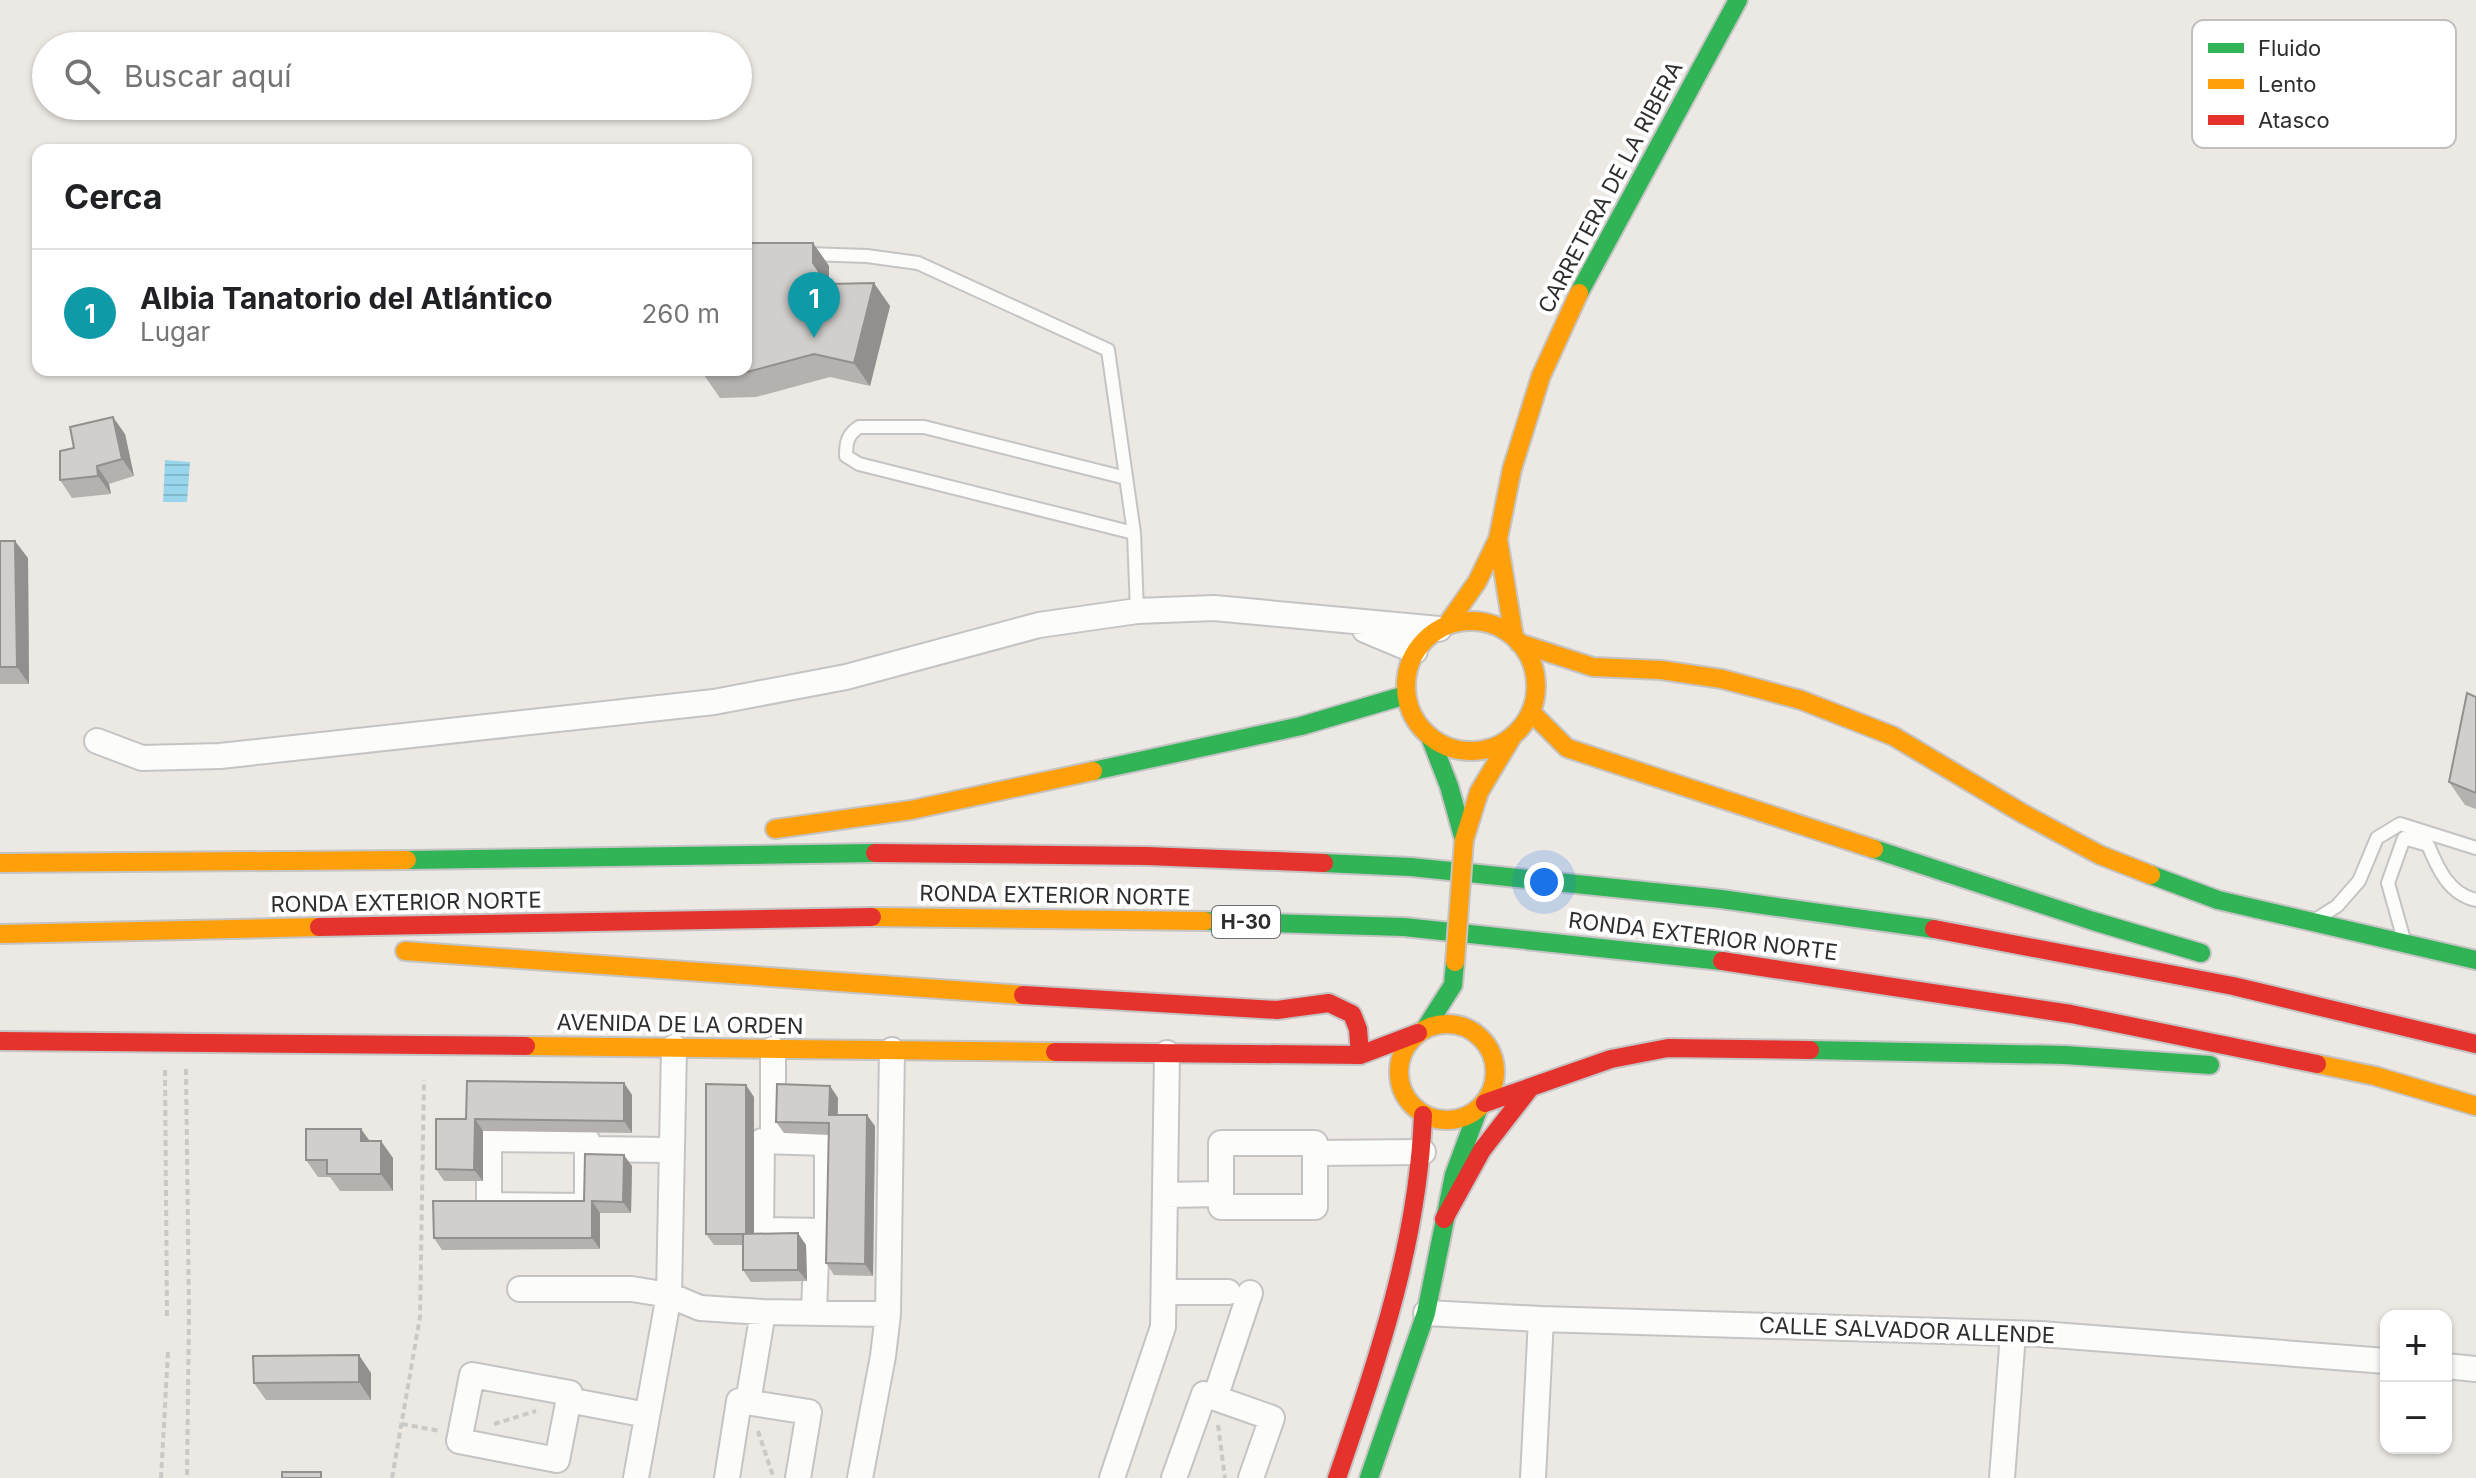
<!DOCTYPE html>
<html lang="es">
<head>
<meta charset="utf-8">
<style>
	body { margin:0; font-family:Inter,sans-serif; background:#f6f6f6; color:#202124 }
	.controls { position:absolute; right:24px; bottom:24px; display:grid; overflow:hidden; border-radius:16px; box-shadow:0 2px 6px #0004 }
	.controls button { width:72px; height:72px; display:grid; place-items:center; padding:0; border:0; border-bottom:2px solid #e0e0e0; background:#fff; color:#202124; font:40px sans-serif }
	.you { position:absolute; left:1544px; top:882px; width:28px; height:28px; margin:-20px; border:6px solid #fff; border-radius:50%; background:#1a73e8; box-shadow:0 0 0 12px #1a73e833 }
	.badge { display:grid; place-items:center; width:52px; height:52px; border-radius:50%; background:#706f6e; color:#fff; font-size:26px; font-weight:700 }
	.pin { position:absolute; translate:-50% -66px; filter:drop-shadow(0 2px 4px #0008) }
	.pin::after { content:''; position:absolute; top:42px; width:28px; height:24px; background:inherit; clip-path:polygon(0 0,100% 0,50% 100%) }
	.list { margin:0; padding:0; list-style:none }
	h2 { display:flex; justify-content:space-between; align-items:center; height:104px; margin:0; padding:0 32px; font-size:34px }
	h2 small { font-size:26px; font-weight:400; color:#757577 }
	.list li { display:grid; grid-template-columns:52px 1fr auto; gap:24px; align-items:center; box-sizing:border-box; height:128px; padding:0 32px; border-top:2px solid #e0e0e0 }
	.list b { display:block; font-size:30px; white-space:nowrap }
	.list p { margin:0; font-size:26px; white-space:nowrap; color:#757577 }
	.list em { font-size:26px; font-style:normal; color:#757577 }
	.icon { flex:none; width:44px; height:44px; fill:none; stroke:currentColor; stroke-width:2; stroke-linecap:round; stroke-linejoin:round }
	.map { position:relative; flex:none; width:2476px; height:1478px; overflow:hidden }
	.search { position:absolute; background:#fff; box-shadow:0 2px 6px #0004; left:32px; top:32px; width:720px; height:88px; display:flex; align-items:center; gap:20px; box-sizing:border-box; padding:0 28px; border-radius:44px; color:#757577; font-size:30px }
	.panel { position:absolute; background:#fff; box-shadow:0 2px 6px #0004; left:32px; top:144px; width:720px; height:232px; border-radius:16px }
	.map>svg:first-child { display:block }
</style>
</head>
<body>
<div class="map">
<svg width="2476" height="1478" viewBox="0 0 2476 1478">
	<defs>
		<pattern id="water-rules" width="6" height="5" patternUnits="userSpaceOnUse" patternTransform="scale(2)"><rect width="6" height="5" fill="#99d6ec"/><path d="M0 2.5h6" fill="none" stroke="#84b8cb"/></pattern>
	</defs>
	<rect width="100%" height="100%" fill="#ece8e4"/>
	<!-- water -->
	<path fill="url(#water-rules)" d="M165 460 190 462 187 502H163Z"/>
	<g fill="none" stroke-linecap="round" stroke-linejoin="round">
		<!-- lane casing -->
		<g stroke="#c5c4c5" stroke-width="16">
			<path id="lane" d="M807 254 867 256 918 263 1108 350 1134 533 1137 611
				M1126 478 924 427H859C847 435 846 443 846 456L859 464 1134 533
				M2318 918 2337 906 2359 881 2377 838 2400 824 2476 848
				M2404 940 2388 883 2404 838 2428 845C2438 869 2449 894 2476 900"/>
		</g>
		<!-- street casing -->
		<g stroke="#c5c4c5" stroke-width="28">
			<path id="street" d="M1365 630 1415 651
				M97 741 142 758 220 756 714 702 846 677 1039 625 1137 611 1214 608 1439 629
				M773 1049V1141
				M489 1139 587 1140V1206L489 1205Z
				M762 1141 827 1143V1231L761 1230Z
				M1221 1143H1315V1207H1221Z
				M587 1149 671 1150
				M1315 1153 1423 1152
				M1165 1195 1221 1194
				M520 1289H632L669 1295 700 1308 763 1312 888 1314
				M1164 1292H1228
				M814 1313 817 1231
				M1426 1313 1541 1319 2041 1334 2386 1361
				M2446 1366 2476 1369
				M472 1375 570 1393 557 1460 459 1441Z
				M1215 1398 1250 1293
				M568 1400 647 1415
				M748 1402 763 1312
				M636 1478 669 1295 674 1047
				M727 1478 739 1401 809 1412 798 1478
				M860 1478 883 1356 888 1314 892 1050
				M1112 1478 1163 1327 1167 1053
				M1174 1478 1204 1394 1272 1418 1251 1478
				M1533 1478 1541 1319
				M2002 1478 2013 1334"/>
		</g>
		<!-- fast casing -->
		<g stroke="#c5c4c5" stroke-width="22">
			<path id="fast" d="M1579 293 1738 0
				M1430 737 1449 786 1464 840
				M1093 771 1301 726 1406 695
				M1874 849 2093 921 2201 953
				M407 860 875 853
				M1324 863 1411 867 1721 899 1934 929
				M2151 875 2218 900 2476 960
				M1205 921 1404 927 1722 961
				M1425 1029 1453 985 1455 962
				M1810 1050 2065 1055 2210 1065
				M1369 1478 1426 1313 1454 1175 1478 1110"/>
		</g>
		<!-- slow casing -->
		<g stroke="#c5c4c5" stroke-width="22">
			<path id="slow" d="M1498 539 1514 637
				M1406 686a65 65 0 1 1 130 0a65 65 0 1 1-130 0Z
				M1446 626 1477 582 1498 539 1512 469 1541 376 1579 293
				M1519 643 1593 667 1661 670 1722 679 1801 700 1893 736 2022 813 2100 855 2151 875
				M1531 712 1567 748 1874 849
				M775 829 911 810 1093 771
				M1464 840 1479 792 1512 737
				M0 863 407 860
				M872 917 1205 921
				M0 934 319 927
				M405 951 1023 995
				M1399 1072a48 48 0 1 1 96 0a48 48 0 1 1-96 0Z
				M526 1046 1055 1052
				M2317 1064 2375 1076 2476 1106"/>
		</g>
		<!-- jam casing -->
		<g stroke="#c5c4c5" stroke-width="22">
			<path id="jam" d="M875 853 1147 856 1324 863
				M319 927 872 917
				M1934 929 2233 986 2476 1044
				M1722 961 2071 1014 2317 1064
				M1023 995 1277 1010 1329 1003 1352 1014 1358 1029 1360 1055
				M0 1041 526 1046
				M1055 1052 1360 1055 1418 1033
				M1485 1103 1611 1059 1668 1048 1810 1050
				M1444 1219 1482 1150 1530 1088
				M1337 1478C1378 1358 1418 1243 1423 1115"/>
		</g>
		<!-- path -->
		<path stroke="#c9c9c8" stroke-width="4" stroke-dasharray="6 4" stroke-linecap="butt" d="M186 1069 189 1313 187 1478
			M165 1070 167 1319
			M402 1424 440 1431
			M494 1424 536 1411
			M1218 1425 1225 1478
			M758 1431 773 1476
			M161 1478 168 1352
			M392 1478 420 1317 424 1080"/>
		<!-- lane -->
		<use href="#lane" stroke="#fcfcfb" stroke-width="12"/>
		<!-- street -->
		<use href="#street" stroke="#fcfcfb" stroke-width="24"/>
		<!-- fast -->
		<use href="#fast" stroke="#30b455" stroke-width="18"/>
		<!-- slow -->
		<use href="#slow" stroke="#ff9f0a" stroke-width="18"/>
		<!-- jam -->
		<use href="#jam" stroke="#e5322d" stroke-width="18"/>
		<!-- slow-bridge casing -->
		<g stroke="#c5c4c5" stroke-width="22" stroke-linecap="butt">
			<path id="slow-bridge" d="M1455 962 1464 840"/>
		</g>
		<!-- slow-bridge -->
		<use href="#slow-bridge" stroke="#ff9f0a" stroke-width="18"/>
	</g>
	<!-- wall -->
	<path fill="#b4b1af" d="M813 243 829 266V284L890 306 870 386 830 377 756 397 720 398 704 375Z
		M125 434 134 476 109 484 111 494 72 498 60 480 74 448Z
		M0 541 28 558 29 684H0Z
		M2476 697V809L2465 805 2449 782Z
		M624 1083 632 1095V1133L483 1131V1181H444L436 1169 466 1119Z
		M830 1086 838 1098V1115L875 1126 873 1276 834 1275 826 1263 829 1135 784 1133 776 1122Z
		M754 1097V1234L806 1245 807 1281 751 1282 743 1270V1245H714L706 1234Z
		M361 1129 370 1141 393 1158V1191H340L330 1177H318L306 1160Z
		M632 1166 631 1213H600V1249L442 1250 434 1238 584 1201Z
		M371 1373V1400H266L254 1383Z"/>
	<!-- shaded-wall -->
	<path fill="#92908e" d="M813 243 829 266V286L813 263Z
		M874 283 890 306 870 386 854 363Z
		M113 417 125 434 134 476 122 459Z
		M97 466 109 484 111 494 98 476Z
		M15 541 28 558 29 684 17 667Z
		M624 1083 632 1095V1133L624 1121Z
		M746 1085 754 1097V1245L746 1234Z
		M830 1086 838 1098 837 1127 829 1115Z
		M867 1115 875 1126 873 1276 865 1264Z
		M475 1119 483 1131V1181L474 1170Z
		M361 1129 373 1146 361 1141Z
		M381 1141 393 1158V1191L381 1174Z
		M624 1155 632 1166 631 1213 623 1202Z
		M592 1201 600 1213V1249L592 1238Z
		M798 1233 806 1245 807 1281 798 1270Z
		M359 1355 371 1373V1400L359 1382Z"/>
	<!-- building -->
	<path fill="#d1cecb" stroke="#92908e" stroke-width="2" d="M746 243H813V263L828 284 874 283 854 363 814 354 740 374 704 375V370H746Z
		M113 417 122 459 97 466 98 476 60 480V451L74 448 70 427Z
		M0 541H15L17 667H0Z
		M2467 693 2476 697V793L2449 782Z
		M467 1081 624 1083V1121L475 1119 474 1170 436 1169V1119H466Z
		M706 1084 746 1085V1234H706Z
		M777 1084 830 1086 829 1115H867L865 1264 826 1263 829 1123 776 1122Z
		M306 1129H361V1141H381V1174H327V1160H306Z
		M585 1154 624 1155 623 1202 592 1201V1238H434L433 1201H584Z
		M798 1233V1270H743V1234Z
		M359 1355V1382L254 1383 253 1356Z
		M282 1472H321V1478H282Z"/>
	<g text-anchor="middle" stroke-width="8" stroke-linejoin="round" paint-order="stroke">
		<!-- shield labels -->
		<rect fill="#fff" stroke="#6d6d6d" stroke-width="2" x="1212" y="906" width="68" height="32" rx="6"/>
		<g font-size="20" font-weight="bold" fill="#2e2e2e">
			<text x="1246" y="929">H-30</text>
		</g>
		<!-- street labels -->
		<g font-size="22" fill="#2e2e2e" stroke="#fff">
			<text transform="translate(1610 187) rotate(-62)" y="8">CARRETERA DE LA RIBERA</text>
			<text transform="translate(1055 895) rotate(1)" y="8">RONDA EXTERIOR NORTE</text>
			<text transform="translate(406 902) rotate(-1)" y="8">RONDA EXTERIOR NORTE</text>
			<text transform="translate(1703 936) rotate(7)" y="8">RONDA EXTERIOR NORTE</text>
			<text transform="translate(680 1024) rotate(1)" y="8">AVENIDA DE LA ORDEN</text>
			<text transform="translate(1907 1330) rotate(2)" y="8">CALLE SALVADOR ALLENDE</text>
		</g>
	</g>
	<!-- legend -->
	<rect x="2192" y="20" width="264" height="128" rx="12" fill="#fff" stroke="#c0c0c0" stroke-width="2"/>
	<rect x="2208" y="43" width="36" height="10" fill="#30b455"/>
	<rect x="2208" y="79" width="36" height="10" fill="#ff9f0a"/>
	<rect x="2208" y="115" width="36" height="10" fill="#e5322d"/>
	<g font-size="22" fill="#2e2e2e">
		<text x="2258" y="56">Fluido</text>
		<text x="2258" y="92">Lento</text>
		<text x="2258" y="128">Atasco</text>
	</g>
</svg>
<div class="controls">
<button>+</button>
<button>−</button>
</div>
<div class="you"></div>
<div class="pin badge" style="left:814px;top:338px;background:#0f9aa8">1</div>
<div class="search"><svg class="icon" aria-label="search" viewBox="0 0 24 24"><circle cx="10" cy="10" r="6"/><path d="M15 15l6 6"/></svg>Buscar aquí</div>
<section class="panel">
<h2>Cerca<small></small></h2>
<ul class="list">
<li><span class="badge" style="background:#0f9aa8">1</span><div><b>Albia Tanatorio del Atlántico</b><p>Lugar</p></div><em>260 m</em></li>
</ul>
</section>
</div>
</body>
</html>
